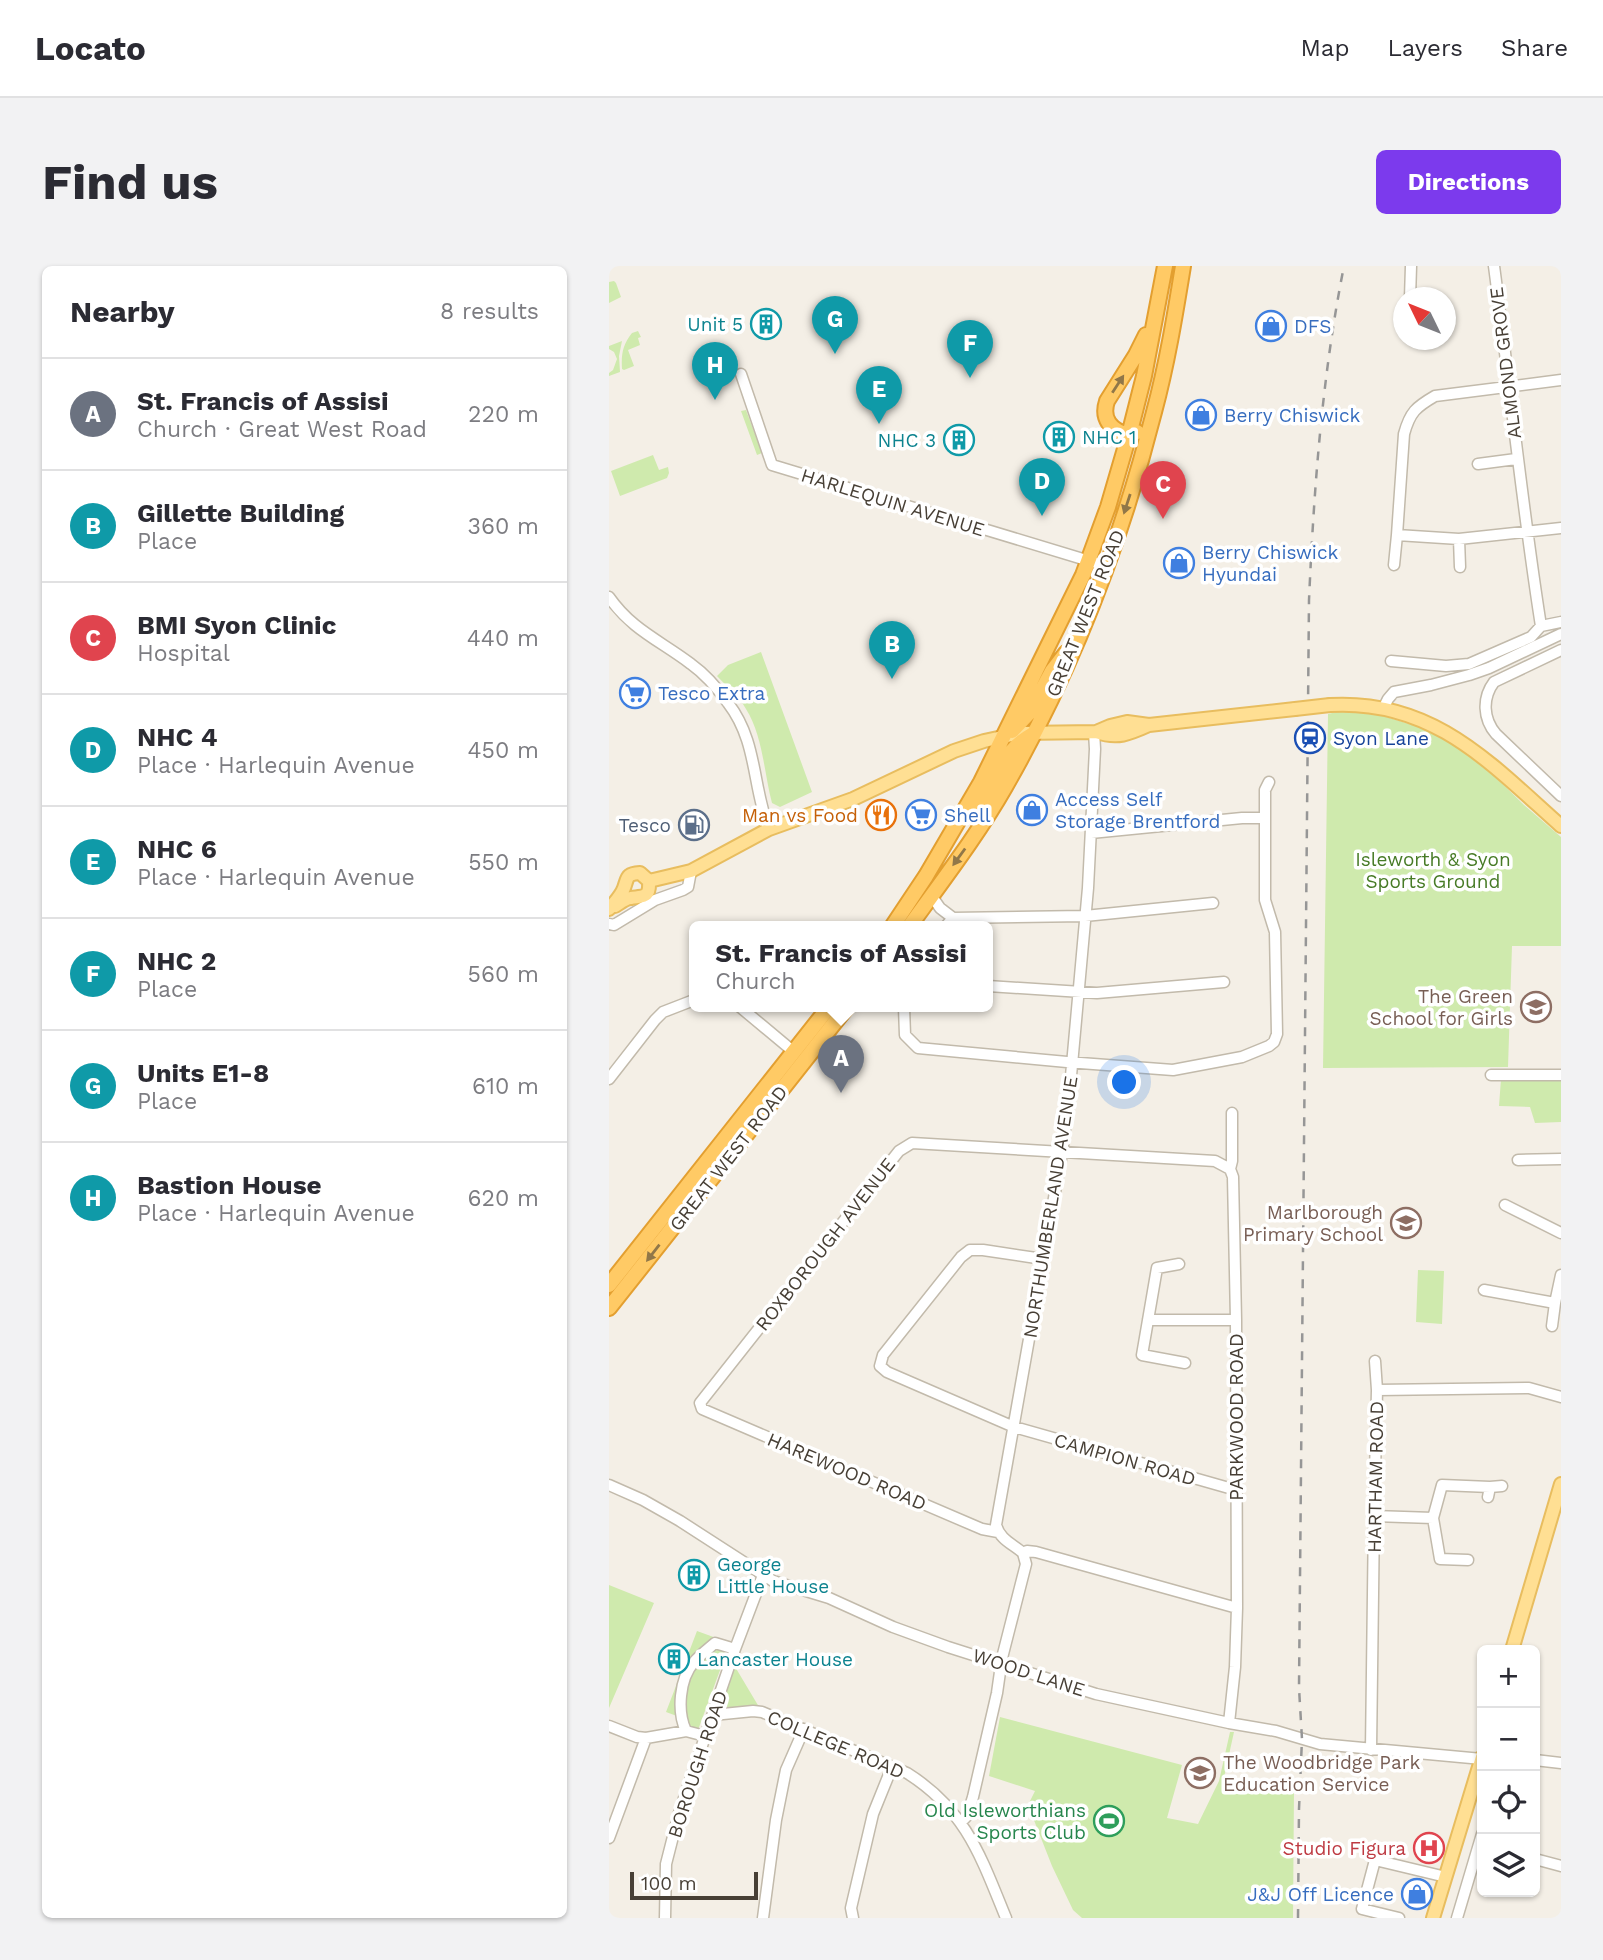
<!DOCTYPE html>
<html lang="en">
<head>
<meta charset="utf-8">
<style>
	body { margin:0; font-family:"Work Sans",sans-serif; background:#f2f2f3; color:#2b2b33 }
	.controls { position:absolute; right:21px; bottom:21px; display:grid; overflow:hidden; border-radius:10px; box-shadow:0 2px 5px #0004 }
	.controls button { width:63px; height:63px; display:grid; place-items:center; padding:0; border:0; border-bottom:2px solid #e1e1e2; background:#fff; color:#2b2b33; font:35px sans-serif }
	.compass { position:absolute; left:784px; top:21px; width:63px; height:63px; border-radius:50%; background:#fff; box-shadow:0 2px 5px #0004; rotate:313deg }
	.scale { position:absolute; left:21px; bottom:18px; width:128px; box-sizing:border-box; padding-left:7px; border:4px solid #473f35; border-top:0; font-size:19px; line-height:24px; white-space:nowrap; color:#473f35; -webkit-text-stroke:5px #fff; paint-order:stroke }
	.you { position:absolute; left:516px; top:817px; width:24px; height:24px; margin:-18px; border:5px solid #fff; border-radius:50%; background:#1a73e8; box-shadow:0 0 0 10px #1a73e833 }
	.badge { display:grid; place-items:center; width:46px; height:46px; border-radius:50%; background:#7c3aed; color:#fff; font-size:23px; font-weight:700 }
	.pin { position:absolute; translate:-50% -58px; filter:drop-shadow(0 2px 4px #0008) }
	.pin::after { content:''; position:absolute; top:37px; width:24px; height:21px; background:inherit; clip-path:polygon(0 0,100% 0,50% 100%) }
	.popup { position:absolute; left:80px; top:655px; width:304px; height:91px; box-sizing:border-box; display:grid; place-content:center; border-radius:10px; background:#fff; filter:drop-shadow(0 2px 5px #0005); font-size:23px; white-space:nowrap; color:#7c7c81 }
	.popup b { font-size:26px; color:#2b2b33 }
	.popup::after { content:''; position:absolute; left:50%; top:100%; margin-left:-14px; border:14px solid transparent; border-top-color:#fff }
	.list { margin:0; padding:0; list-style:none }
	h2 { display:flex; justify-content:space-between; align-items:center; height:91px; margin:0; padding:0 28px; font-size:30px }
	h2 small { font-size:23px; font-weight:400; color:#7c7c81 }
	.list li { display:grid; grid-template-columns:46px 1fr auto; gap:21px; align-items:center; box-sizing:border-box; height:112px; padding:0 28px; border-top:2px solid #e1e1e2 }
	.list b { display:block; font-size:26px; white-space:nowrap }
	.list p { margin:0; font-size:23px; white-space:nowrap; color:#7c7c81 }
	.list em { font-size:23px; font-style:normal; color:#7c7c81 }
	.icon { flex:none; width:38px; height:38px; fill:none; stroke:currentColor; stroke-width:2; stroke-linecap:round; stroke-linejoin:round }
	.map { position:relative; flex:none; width:952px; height:1652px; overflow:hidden; border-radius:10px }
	header { display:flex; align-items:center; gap:42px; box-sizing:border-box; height:98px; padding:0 35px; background:#fff; border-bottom:2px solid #e1e1e2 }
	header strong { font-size:33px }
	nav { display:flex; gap:38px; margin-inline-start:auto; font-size:24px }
	.intro { display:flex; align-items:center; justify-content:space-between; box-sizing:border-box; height:168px; padding:0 42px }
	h1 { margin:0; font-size:49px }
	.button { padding:18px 32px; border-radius:10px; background:#7c3aed; color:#fff; font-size:24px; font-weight:700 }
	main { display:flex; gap:42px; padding:0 42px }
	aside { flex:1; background:#fff; border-radius:10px; box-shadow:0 2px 5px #0004 }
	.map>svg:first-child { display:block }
</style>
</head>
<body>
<header>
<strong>Locato</strong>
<nav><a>Map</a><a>Layers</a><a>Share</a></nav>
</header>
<div class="intro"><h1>Find us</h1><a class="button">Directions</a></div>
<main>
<aside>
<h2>Nearby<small>8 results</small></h2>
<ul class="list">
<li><span class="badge" style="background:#6b7280">A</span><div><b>St. Francis of Assisi</b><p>Church · Great West Road</p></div><em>220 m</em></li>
<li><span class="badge" style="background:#0f9aa8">B</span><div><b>Gillette Building</b><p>Place</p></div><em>360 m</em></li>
<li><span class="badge" style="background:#e0444e">C</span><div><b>BMI Syon Clinic</b><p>Hospital</p></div><em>440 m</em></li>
<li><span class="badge" style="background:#0f9aa8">D</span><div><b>NHC 4</b><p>Place · Harlequin Avenue</p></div><em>450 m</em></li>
<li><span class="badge" style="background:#0f9aa8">E</span><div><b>NHC 6</b><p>Place · Harlequin Avenue</p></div><em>550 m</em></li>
<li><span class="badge" style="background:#0f9aa8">F</span><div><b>NHC 2</b><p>Place</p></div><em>560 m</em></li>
<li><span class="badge" style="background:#0f9aa8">G</span><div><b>Units E1-8</b><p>Place</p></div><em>610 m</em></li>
<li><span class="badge" style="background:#0f9aa8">H</span><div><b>Bastion House</b><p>Place · Harlequin Avenue</p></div><em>620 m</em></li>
</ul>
</aside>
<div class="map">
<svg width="952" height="1652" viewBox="0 0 952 1652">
	<rect width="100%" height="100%" fill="#f4efe6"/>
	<!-- green -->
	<path fill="#cfeaad" d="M5 15 7 17 12 31 0 37V16Z
		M29 65 32 71 29 72 31 79 19 84 25 100 15 104 13 103C12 88 14 78 23 67Z
		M13 75 10 90 11 106 0 110V107L4 104 8 93 5 86 0 83V80Z
		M137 144 153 187 148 189 132 145Z
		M44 189 50 204 59 201 60 207 58 212 11 230 2 205Z
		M152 386 203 526 171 541 163 537C155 507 154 470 137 443 130 430 118 421 108 410L119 399Z
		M736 444 774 450 830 467 863 488 915 539 952 571V680H903L899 801 714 802 719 448Z
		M892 813H952V856L926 857 921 841 890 840Z
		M809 1004 835 1005 833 1058 807 1056Z
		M0 1319 45 1337 0 1442Z
		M88 1365 121 1377 89 1464 79 1461 76 1453 57 1446Z
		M122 1394 153 1446 104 1449Z
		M391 1451 573 1499 558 1552 589 1558 610 1515 621 1466H625L614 1516 685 1524 684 1652H473L464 1644 443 1600 419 1539 426 1525 380 1510Z"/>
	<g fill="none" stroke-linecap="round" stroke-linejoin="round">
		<!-- minor casing -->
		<g stroke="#c2baab" stroke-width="13">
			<path id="minor" d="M885 0C901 120 913 240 932 360L952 356
				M801 32 802 0
				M132 108 163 199 497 300
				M952 114 826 130C807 141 801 146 795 168L788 269 850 273 952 262
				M869 198 907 193
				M850 273 851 301
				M785 299 788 269
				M0 331C23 364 52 375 82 398 96 408 109 423 119 437 149 476 143 520 160 563
				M952 384 885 416C873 432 874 453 887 468L952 530
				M782 395 837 400 860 398 922 371 932 360
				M774 443 779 433 785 426 822 419 860 409 880 402 952 368
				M482 567 633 552H656
				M322 629 331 642 344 652
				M344 652 476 650 604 637
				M0 658 5 659 46 634 74 624 79 621 82 605
				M336 661 344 652
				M379 720 488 727 615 716
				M131 741 185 786
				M295 741 296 769 309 782 458 796 564 804 633 791 660 780 665 776 668 768 666 666 656 634V524L660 516
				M882 809H952
				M0 813 46 754 54 746 85 734
				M909 894 952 893
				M896 939 952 967
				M434 993 374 984H361L352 991 274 1089 271 1100 278 1106 405 1161 627 1224
				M570 998 548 1002 533 1089 576 1097
				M875 1024 946 1037
				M539 1054H627
				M943 1060 946 1037 952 1009
				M766 1095 768 1124
				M0 1219 34 1234 71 1255 164 1315 220 1332 284 1361 339 1381 487 1428 620 1457 667 1465 711 1478 873 1493
				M881 1221 893 1220
				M765 1250 824 1252 831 1293 859 1294
				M824 1252 833 1219 881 1221 879 1231
				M389 1266 373 1263 93 1143 91 1137 290 885 303 877 606 895 621 903
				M414 1287 418 1285 427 1286 628 1342
				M104 1449 144 1445 153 1446 298 1507C357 1544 372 1591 397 1652
				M620 1457 626 1401 628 1342 627 1054 624 911 621 903 623 895V847
				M0 1460 28 1471 37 1472 77 1465 96 1470
				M77 1465C68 1446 70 1413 85 1396 91 1389 99 1383 106 1377L126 1383
				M762 1484 765 1250 768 1124 920 1122 952 1131
				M926 1494 952 1497
				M352 1556 358 1550 364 1531 388 1427 393 1392 417 1298 414 1287C404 1278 391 1274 387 1259L453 887 460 832 479 622 486 483 485 466
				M0 1572 37 1472
				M926 1593 952 1600
				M56 1652 57 1598 70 1547 126 1383 154 1309
				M154 1652 167 1554 177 1504 195 1463
				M244 1652 242 1642 264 1548 283 1501
				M790 1652 753 1643 766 1594 837 1611
				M848 1652 873 1568"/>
		</g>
		<!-- major casing -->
		<g stroke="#e8bd5f" stroke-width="16">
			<path id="major" d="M721 439C824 433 881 497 952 560
				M487 466C509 473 520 468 540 459
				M40 615 82 605 160 563 244 533 345 485 375 475 412 467 487 466 501 460 518 456 540 459 686 443
				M6 640C11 637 17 632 22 632 35 630 41 632 40 615
				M0 643C5 637 12 630 15 622 19 611 17 608 31 607L40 615
				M903 1384 952 1218
				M824 1652 873 1491"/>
		</g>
		<!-- highway casing -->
		<g stroke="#e39f30" stroke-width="18">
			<path id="highway" d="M528 166 520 169C502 165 492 153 498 135L527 89 537 69
				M403 465 421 446 443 405 457 387
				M360 546C366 540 371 535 376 529 394 503 394 485 424 468
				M283 661 317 610 372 516 474 309 499 241 520 169 535 110 556 0
				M300 661C333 615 368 570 396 521 463 404 512 276 545 146 558 98 566 49 574 0
				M0 1019 220 741
				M0 1042 238 741"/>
		</g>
		<!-- minor -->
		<use href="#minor" stroke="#fff" stroke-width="10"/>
		<!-- major -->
		<use href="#major" stroke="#ffdf93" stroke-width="12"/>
		<!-- highway -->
		<use href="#highway" stroke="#ffca65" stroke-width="14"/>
		<!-- rail -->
		<path stroke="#969696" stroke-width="2.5" stroke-dasharray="9 9" stroke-linecap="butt" d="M689 1652 690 1543 693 1473 690 1422 700 334C705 222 713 110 735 0"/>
		<!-- major-bridge casing -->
		<g stroke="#e8bd5f" stroke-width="16" stroke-linecap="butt">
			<path id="major-bridge" d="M686 443 721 439"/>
		</g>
		<!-- major-bridge -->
		<use href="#major-bridge" stroke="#ffdf93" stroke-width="12"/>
	</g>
	<!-- one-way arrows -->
	<defs><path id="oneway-solid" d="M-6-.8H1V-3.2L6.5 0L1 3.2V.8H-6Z" transform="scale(1.75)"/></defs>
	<g fill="#917748">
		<use href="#oneway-solid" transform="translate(509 118) rotate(-57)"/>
		<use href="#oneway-solid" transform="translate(518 238) rotate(108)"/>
		<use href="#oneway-solid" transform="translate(350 591) rotate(126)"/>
		<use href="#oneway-solid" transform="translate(44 987) rotate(128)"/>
	</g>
	<!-- icons -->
	<defs>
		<g id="building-ring" transform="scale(1.575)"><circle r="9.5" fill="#fff" stroke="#0f9aa8" stroke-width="1.5"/><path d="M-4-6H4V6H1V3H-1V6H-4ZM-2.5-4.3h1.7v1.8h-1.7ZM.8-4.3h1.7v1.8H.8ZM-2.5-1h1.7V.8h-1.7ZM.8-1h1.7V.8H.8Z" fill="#0f9aa8"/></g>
		<g id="shop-ring" transform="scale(1.575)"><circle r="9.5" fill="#fff" stroke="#3f7fe0" stroke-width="1.5"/><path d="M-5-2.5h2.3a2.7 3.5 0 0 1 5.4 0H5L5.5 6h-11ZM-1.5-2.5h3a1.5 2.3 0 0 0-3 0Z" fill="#3f7fe0"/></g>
		<g id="supermarket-ring" transform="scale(1.575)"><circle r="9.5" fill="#fff" stroke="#3f7fe0" stroke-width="1.5"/><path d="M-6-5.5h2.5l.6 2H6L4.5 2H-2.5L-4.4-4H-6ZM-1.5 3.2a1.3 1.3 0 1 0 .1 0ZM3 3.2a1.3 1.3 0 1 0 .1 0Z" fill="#3f7fe0"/></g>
		<g id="station-ring" transform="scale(1.575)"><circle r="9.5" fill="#fff" stroke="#1a4fb4" stroke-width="1.5"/><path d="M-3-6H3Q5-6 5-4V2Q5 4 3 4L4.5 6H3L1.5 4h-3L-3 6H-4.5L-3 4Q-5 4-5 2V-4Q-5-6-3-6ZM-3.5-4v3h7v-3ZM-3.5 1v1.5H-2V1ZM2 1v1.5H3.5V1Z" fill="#1a4fb4"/></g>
		<g id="restaurant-ring" transform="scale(1.575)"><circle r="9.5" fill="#fff" stroke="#e8710a" stroke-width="1.5"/><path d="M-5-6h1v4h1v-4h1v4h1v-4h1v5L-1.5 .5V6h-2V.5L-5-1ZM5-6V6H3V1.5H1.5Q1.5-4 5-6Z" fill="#e8710a"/></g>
		<g id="fuel-ring" transform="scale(1.575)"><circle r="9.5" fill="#fff" stroke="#5c6f8a" stroke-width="1.5"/><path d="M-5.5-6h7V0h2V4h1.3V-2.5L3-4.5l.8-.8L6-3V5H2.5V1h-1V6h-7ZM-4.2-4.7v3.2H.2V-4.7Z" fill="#5c6f8a"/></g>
		<g id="school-ring" transform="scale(1.575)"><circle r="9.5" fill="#fff" stroke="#8d6e63" stroke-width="1.5"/><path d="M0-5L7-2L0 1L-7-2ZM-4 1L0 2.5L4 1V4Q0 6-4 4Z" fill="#8d6e63"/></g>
		<g id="stadium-ring" transform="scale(1.575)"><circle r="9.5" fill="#fff" stroke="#2e9e5b" stroke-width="1.5"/><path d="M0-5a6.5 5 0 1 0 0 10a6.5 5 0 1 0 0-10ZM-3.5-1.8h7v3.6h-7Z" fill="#2e9e5b"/></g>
		<g id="hospital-ring" transform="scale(1.575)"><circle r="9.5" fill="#fff" stroke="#e0444e" stroke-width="1.5"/><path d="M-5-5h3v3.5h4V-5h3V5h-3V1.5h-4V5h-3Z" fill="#e0444e"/></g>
	</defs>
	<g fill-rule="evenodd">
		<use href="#building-ring" x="157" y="58"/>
		<use href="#shop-ring" x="662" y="60"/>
		<use href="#shop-ring" x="592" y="149"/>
		<use href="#building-ring" x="450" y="171"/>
		<use href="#building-ring" x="350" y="174"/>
		<use href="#shop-ring" x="570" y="297"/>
		<use href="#supermarket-ring" x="26" y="427"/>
		<use href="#station-ring" x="701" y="472"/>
		<use href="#shop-ring" x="423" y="544"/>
		<use href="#restaurant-ring" x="272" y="549"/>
		<use href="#supermarket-ring" x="312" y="549"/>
		<use href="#fuel-ring" x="85" y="559"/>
		<use href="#school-ring" x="927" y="741"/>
		<use href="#school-ring" x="797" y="957"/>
		<use href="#building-ring" x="85" y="1309"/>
		<use href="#building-ring" x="65" y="1393"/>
		<use href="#school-ring" x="591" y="1507"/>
		<use href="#stadium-ring" x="500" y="1555"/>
		<use href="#hospital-ring" x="820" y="1582"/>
		<use href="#shop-ring" x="808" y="1628"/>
	</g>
	<g text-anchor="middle" stroke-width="7" stroke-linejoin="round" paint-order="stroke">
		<!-- culture labels -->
		<g font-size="19" fill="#0d838f" stroke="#fff" text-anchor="start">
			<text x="134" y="65" text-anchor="end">Unit 5</text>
			<text x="473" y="178">NHC 1</text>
			<text x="327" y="181" text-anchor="end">NHC 3</text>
			<text x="108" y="1305">George<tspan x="108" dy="22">Little House</tspan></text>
			<text x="88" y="1400">Lancaster House</text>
		</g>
		<!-- shop labels -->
		<g font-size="19" fill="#366cbe" stroke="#fff" text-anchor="start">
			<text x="685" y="67">DFS</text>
			<text x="615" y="156">Berry Chiswick</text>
			<text x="593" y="293">Berry Chiswick<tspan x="593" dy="22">Hyundai</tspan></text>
			<text x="49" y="434">Tesco Extra</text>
			<text x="446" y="540">Access Self<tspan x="446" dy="22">Storage Brentford</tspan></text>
			<text x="335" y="556">Shell</text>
			<text x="785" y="1635" text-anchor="end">J&amp;J Off Licence</text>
		</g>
		<!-- street labels -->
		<g font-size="19" fill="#473f35" stroke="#fff">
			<text transform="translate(896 97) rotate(-97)" y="7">ALMOND GROVE</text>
			<text transform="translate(284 236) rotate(17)" y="7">HARLEQUIN AVENUE</text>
			<text transform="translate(476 347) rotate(-68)" y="7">GREAT WEST ROAD</text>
			<text transform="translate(119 892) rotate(-52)" y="7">GREAT WEST ROAD</text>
			<text transform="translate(441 941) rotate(-81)" y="7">NORTHUMBERLAND AVENUE</text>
			<text transform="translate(216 978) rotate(-52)" y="7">ROXBOROUGH AVENUE</text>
			<text transform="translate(627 1151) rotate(-90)" y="7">PARKWOOD ROAD</text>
			<text transform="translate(516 1193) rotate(16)" y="7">CAMPION ROAD</text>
			<text transform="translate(238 1205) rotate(23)" y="7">HAREWOOD ROAD</text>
			<text transform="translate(766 1211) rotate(-89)" y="7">HARTHAM ROAD</text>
			<text transform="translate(420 1406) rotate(18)" y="7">WOOD LANE</text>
			<text transform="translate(227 1478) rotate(23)" y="7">COLLEGE ROAD</text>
			<text transform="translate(88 1498) rotate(-72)" y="7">BOROUGH ROAD</text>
		</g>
		<!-- transit labels -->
		<g font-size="19" fill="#164399" stroke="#fff" text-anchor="start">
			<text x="724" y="479">Syon Lane</text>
		</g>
		<!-- food labels -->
		<g font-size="19" fill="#c56008" stroke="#fff" text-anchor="end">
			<text x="249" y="556">Man vs Food</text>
		</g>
		<!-- service labels -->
		<g font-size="19" fill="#4e5e75" stroke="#fff" text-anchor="end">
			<text x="62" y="566">Tesco</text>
		</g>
		<!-- park labels -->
		<g font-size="19" fill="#477b26" stroke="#fff">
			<text x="824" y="600">Isleworth &amp; Syon<tspan x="824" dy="22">Sports Ground</tspan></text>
		</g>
		<!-- education labels -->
		<g font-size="19" fill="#785e54" stroke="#fff" text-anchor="end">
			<text x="904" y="737">The Green<tspan x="904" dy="22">School for Girls</tspan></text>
			<text x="774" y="953">Marlborough<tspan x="774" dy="22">Primary School</tspan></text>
			<text x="614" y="1503" text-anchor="start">The Woodbridge Park<tspan x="614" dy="22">Education Service</tspan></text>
		</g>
		<!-- leisure labels -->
		<g font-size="19" fill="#27864d" stroke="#fff" text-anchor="end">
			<text x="477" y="1551">Old Isleworthians<tspan x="477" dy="22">Sports Club</tspan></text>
		</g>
		<!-- health labels -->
		<g font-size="19" fill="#be3a42" stroke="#fff" text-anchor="end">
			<text x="797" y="1589">Studio Figura</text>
		</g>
	</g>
</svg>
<div class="controls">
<button>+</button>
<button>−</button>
<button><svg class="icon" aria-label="locate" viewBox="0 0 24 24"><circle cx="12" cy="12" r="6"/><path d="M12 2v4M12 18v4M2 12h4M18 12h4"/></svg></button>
<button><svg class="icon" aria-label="layers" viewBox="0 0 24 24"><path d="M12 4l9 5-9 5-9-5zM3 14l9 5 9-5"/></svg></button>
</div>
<svg class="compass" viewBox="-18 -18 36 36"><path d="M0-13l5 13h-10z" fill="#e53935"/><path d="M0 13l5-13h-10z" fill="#7c7c81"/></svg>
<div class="scale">100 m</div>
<div class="you"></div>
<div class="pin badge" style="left:232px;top:827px;background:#6b7280">A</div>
<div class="popup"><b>St. Francis of Assisi</b>Church</div>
<div class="pin badge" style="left:283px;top:413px;background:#0f9aa8">B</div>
<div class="pin badge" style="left:554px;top:253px;background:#e0444e">C</div>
<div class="pin badge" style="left:433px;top:250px;background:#0f9aa8">D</div>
<div class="pin badge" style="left:270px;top:158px;background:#0f9aa8">E</div>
<div class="pin badge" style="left:361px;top:112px;background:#0f9aa8">F</div>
<div class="pin badge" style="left:226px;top:88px;background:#0f9aa8">G</div>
<div class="pin badge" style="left:106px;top:134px;background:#0f9aa8">H</div>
</div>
</main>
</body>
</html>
